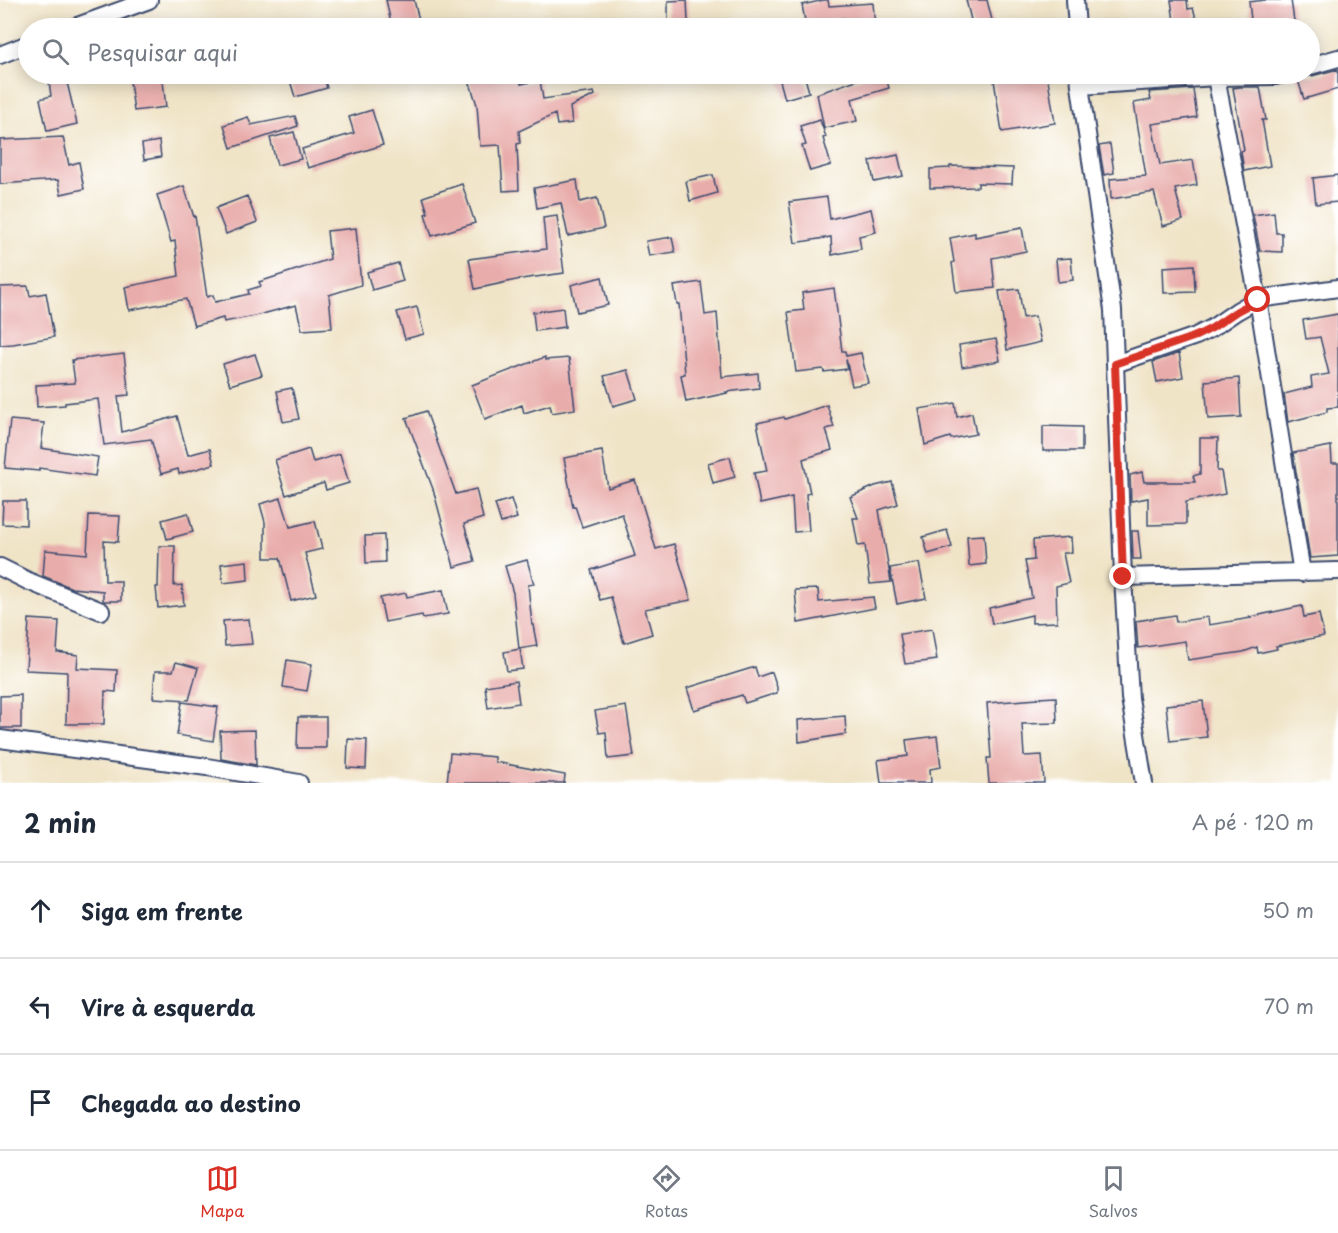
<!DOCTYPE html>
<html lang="pt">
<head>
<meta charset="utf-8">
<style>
	body { margin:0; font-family:"Playpen Sans",sans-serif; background:#f6f6f7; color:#1f2937 }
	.stop { position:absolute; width:18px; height:18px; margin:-14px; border:4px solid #d93025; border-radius:50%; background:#fff }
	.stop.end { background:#d93025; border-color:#fff; box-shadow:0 2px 6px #0008 }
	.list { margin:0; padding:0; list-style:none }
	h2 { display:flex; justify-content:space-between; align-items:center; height:78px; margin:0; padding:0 24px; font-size:26px }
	h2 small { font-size:20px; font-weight:400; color:#747a83 }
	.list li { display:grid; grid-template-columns:39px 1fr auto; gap:18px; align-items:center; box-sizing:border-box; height:96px; padding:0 24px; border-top:2px solid #e0e1e3 }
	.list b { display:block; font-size:22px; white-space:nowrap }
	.list em { font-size:20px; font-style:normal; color:#747a83 }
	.icon { flex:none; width:33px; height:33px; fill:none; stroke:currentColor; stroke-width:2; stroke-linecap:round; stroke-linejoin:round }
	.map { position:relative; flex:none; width:1338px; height:783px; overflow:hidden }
	.search { position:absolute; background:#fff; box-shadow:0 3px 15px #0003; left:18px; right:18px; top:18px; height:66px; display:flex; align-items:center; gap:15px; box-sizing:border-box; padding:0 21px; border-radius:33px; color:#747a83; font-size:22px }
	.sheet { height:366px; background:#fff }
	nav { display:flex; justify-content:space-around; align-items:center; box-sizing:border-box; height:84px; border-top:2px solid #e0e1e3; background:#fff; font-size:16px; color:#747a83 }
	nav a { display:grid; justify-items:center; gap:3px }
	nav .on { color:#d93025 }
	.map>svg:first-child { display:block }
</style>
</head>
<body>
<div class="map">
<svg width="1338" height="783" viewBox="0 0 1338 783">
	<rect width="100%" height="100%" fill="#fff"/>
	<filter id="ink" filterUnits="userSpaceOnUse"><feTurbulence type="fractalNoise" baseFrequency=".0167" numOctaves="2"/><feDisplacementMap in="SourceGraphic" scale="12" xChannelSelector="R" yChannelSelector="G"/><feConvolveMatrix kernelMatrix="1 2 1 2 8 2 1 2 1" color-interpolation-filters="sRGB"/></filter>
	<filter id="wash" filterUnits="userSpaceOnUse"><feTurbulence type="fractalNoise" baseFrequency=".008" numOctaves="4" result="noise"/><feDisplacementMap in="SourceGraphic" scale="24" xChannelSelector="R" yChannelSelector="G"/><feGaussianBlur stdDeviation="1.35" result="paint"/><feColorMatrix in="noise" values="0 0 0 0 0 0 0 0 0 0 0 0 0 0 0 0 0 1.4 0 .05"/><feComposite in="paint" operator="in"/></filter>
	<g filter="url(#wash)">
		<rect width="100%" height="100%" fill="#f0e4c7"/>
		<g id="blocks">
			<!-- building -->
			<path fill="#e8acaa" d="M386 0H414L421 28H392Z
				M687 0 688 22H668V1Z
				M824 0H828L829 6 873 3 875 28H843V18L806 26 802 5Z
				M966 0H987L994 28H973Z
				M1171 0H1187L1188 9 1193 8 1199 28H1175Z
				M1265 0H1291L1295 28H1252L1249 2Z
				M1338 69V89L1304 99 1296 74H1303L1307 76H1312Z
				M48 74H65L77 124 47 131 40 99 51 96Z
				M129 74H162L166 107 134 111Z
				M288 74H323L327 88 295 97Z
				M467 74H520L521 84 540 80 543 99 594 92 595 95 570 107 572 123 557 125 555 114 519 131 520 143 517 144 519 190 503 191 500 145 480 146 477 105Z
				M804 74 809 92 785 99 780 81Z
				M873 74H885L889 88 852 99 857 121 824 128 817 94Z
				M1032 74H1047L1055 123 1002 132 994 80Z
				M1240 87H1260L1266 120H1262L1270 166 1244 171 1241 151 1244 150 1233 88Z
				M1193 89 1197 117 1152 124 1160 165 1193 160 1197 185 1175 189 1183 220 1163 226 1154 192 1111 199 1110 179 1146 176 1134 103 1151 100 1149 92Z
				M372 110 383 145 308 168 302 149 354 133 349 117Z
				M295 116 298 126 231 148 224 125 248 117 251 125Z
				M820 120 826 137 823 138 831 165 810 171 802 146 806 145 800 126Z
				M294 132 301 159 277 165 270 138Z
				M63 137 69 165 79 162 84 189 61 194 58 180 0 184V140Z
				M159 141 161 157 144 160 142 144Z
				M1110 144 1114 173 1104 175 1099 146Z
				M898 155 903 176 874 182 870 161Z
				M950 166 1013 168 1012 184 978 183V187L930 188V169L950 168Z
				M713 175 717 193 690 201 686 181Z
				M1338 175V202L1316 204 1313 178Z
				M577 180 580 202 597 198 604 228 568 236 561 203 537 208 534 188Z
				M462 184 475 223 432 236 425 214 428 213 423 197Z
				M184 186 194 217 195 216 207 297 213 295 215 302 249 294 248 290 261 286 259 282 330 259 327 231 356 228 361 285 329 295 332 328 302 330 296 305 255 316 224 322 223 318 194 326 186 299 129 310 125 287 179 276 175 241 171 242 157 195Z
				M247 196 257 222 226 234 216 208Z
				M827 197 830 219 871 209 876 232 859 236 861 249 832 255 831 237 795 243 789 202Z
				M1274 212 1276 233H1282V252L1260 251 1253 215Z
				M557 216 564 273 521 279 475 289 469 259 546 249 543 218Z
				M1022 228 1026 251 992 258 995 288 956 292 952 263 954 262 950 238 975 233V237Z
				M672 237 675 252 649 256 646 241Z
				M1071 258 1073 280 1058 282 1056 259Z
				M398 263 403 281 372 290 367 272Z
				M1194 265 1195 292 1164 293 1163 267Z
				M602 277 608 305 577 312 571 285Z
				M701 282 705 315 717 313 722 377 758 373 759 388 726 392 727 393 686 402 681 375 685 374 679 304H677L674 286Z
				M28 286 30 296 46 293 54 337 13 344 0 345V287Z
				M834 288 842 351H845L846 356 861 353 868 383 852 386 846 359 847 369 824 372 823 369 796 372 788 312 804 310 802 293Z
				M1019 289 1023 318 1035 316 1041 342 1007 350 999 291Z
				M417 307 424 334 405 339 397 312Z
				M563 308 565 327 535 331 533 312Z
				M1338 314V407L1327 408V412L1288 422 1284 394 1312 387 1311 377 1329 374 1320 337 1306 339 1303 320Z
				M996 339 1000 361 962 367 959 345Z
				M1179 353 1183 377 1157 382 1153 362Z
				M124 354 129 395 118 396 122 432 177 416 188 455 210 449 214 464 179 474 178 469 161 474 151 439 104 445 98 399 65 403V405L37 407 36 385 75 383 72 360Z
				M255 354 262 375 230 385 223 364Z
				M545 357V360L569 358 575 409 552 413 550 405 524 413 522 405 485 419 472 385Z
				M628 370 637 399 613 406 604 376Z
				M1239 378 1241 417 1208 419 1205 381Z
				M292 388 299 419 283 422 277 391Z
				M955 403 957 417 972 413 976 434 951 439 950 437 925 445 919 409Z
				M827 405 834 427 826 429 832 450 803 459 810 493 806 494 809 531 794 532 792 497 760 504 754 473 767 471 757 423 784 417 785 419Z
				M426 411 456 494 476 489 483 518 464 524 475 561 454 567 433 489 406 418Z
				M10 420 44 423 41 448 98 457 95 476 39 468V471L5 468Z
				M1043 426 1082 427V451H1043Z
				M1200 438H1218L1217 471H1221L1225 494 1186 502V524L1148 525V498L1131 501 1130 475 1142 472 1144 482H1195L1193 476 1200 474Z
				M1331 446 1332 463H1338V556L1310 558 1293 453Z
				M309 449 313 462 340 454 349 483 326 490 324 483 286 495 275 460Z
				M602 451 608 488 635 480 656 549 674 544 691 600 645 609 652 634 624 643 611 597 600 600 591 570 635 556 622 514 582 527 575 506 573 507 564 458Z
				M730 457 735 477 713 483 708 463Z
				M892 482 898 504 879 510 891 582 870 584 865 545 858 546 853 518H858L850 497 875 486Z
				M281 498 290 527 315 521 322 549 305 553 316 595 291 601 280 558H265V522L260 504Z
				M511 499 517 518 501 523 495 504Z
				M3 501H26V525L2 524Z
				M188 513 193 532 167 539 162 520Z
				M89 515 120 516 118 542 104 541 105 581H121V601H104L103 600V591L72 588 43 576 45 550 87 554Z
				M947 530 952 547 928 554 923 537Z
				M1132 531H1138L1141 559H1133Z
				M384 535 385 562 366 563 365 536Z
				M984 535 986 564 969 566 967 536Z
				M1071 537 1072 553H1063L1069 583 1056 586 1057 622 1032 623V615L992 624 989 608 1032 598 1025 561 1034 560 1033 540Z
				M159 546H175L174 586 182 585 184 605 158 608 156 587H158Z
				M527 560 534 584 528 585 532 625H533L537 646 519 649 513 593 505 566Z
				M247 561 248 580 223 583 221 564Z
				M919 563 926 598 897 604 890 568Z
				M818 589 819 602 873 597 875 608 798 623 795 590Z
				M443 590 448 614 423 618 422 615 385 622 380 598 406 593 407 597Z
				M1302 606 1304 617 1319 614 1324 636 1276 646 1277 649 1258 653 1257 647 1243 652 1188 660 1185 641 1138 648 1136 621 1175 615 1176 622 1208 617 1209 625 1251 618 1250 617Z
				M29 619 59 621 57 652 78 655 77 668 117 670 116 692 105 691 104 724H66L67 672 26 670Z
				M249 619 252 644 225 646 223 621Z
				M932 629 937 660 905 664 900 634Z
				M520 649 523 669 507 671 504 652Z
				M287 660 312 664 307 691 283 687Z
				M176 662 198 668 189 700 153 698 155 671H173Z
				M755 667 758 677 772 672 777 687V693L745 703 742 695 694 710 687 688Z
				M516 681 519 703 488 708 485 686Z
				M21 695V728H0V696Z
				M1056 697 1057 723 1022 724 1024 756 1042 755 1044 783H989L987 758H991L987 703 1038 699V698Z
				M1203 701 1207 737 1170 741 1166 705Z
				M182 702 218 707 213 741 177 735Z
				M626 706 634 756 608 759 606 732 599 733 595 711Z
				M845 716 846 734 799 742 798 720Z
				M298 717H326V748H297Z
				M255 730 256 765 221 759 220 731Z
				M937 736 941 767 930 769 931 783H881L878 760 908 756 906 740Z
				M348 739 367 740 366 769 347 768Z
				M450 753 495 757V762L565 775 564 783H447Z"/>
		</g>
	</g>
	<g filter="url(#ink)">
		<use href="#blocks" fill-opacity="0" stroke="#3b4a6e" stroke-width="1.5"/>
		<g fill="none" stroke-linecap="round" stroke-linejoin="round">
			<!-- street casing -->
			<g stroke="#3b4a6e" stroke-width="20">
				<path id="street" d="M1075 0 1077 28
					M72 28 149 0
					M0 55 28 44
					M1310 66 1338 58
					M1079 74 1080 86 1113 310 1123 577 1130 698 1144 783
					M1216 77 1258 299 1302 573
					M1080 86 1216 77 1275 76 1283 74
					M1115 364 1196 336 1212 328 1237 311 1258 299 1338 288
					M0 567 28 581 101 611
					M1123 577 1338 571
					M0 739 207 767 299 783"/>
			</g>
			<!-- street -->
			<use href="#street" stroke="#fff" stroke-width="16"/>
		</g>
	</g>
	<g fill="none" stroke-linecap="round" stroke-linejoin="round" filter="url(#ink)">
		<!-- route -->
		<path stroke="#d93025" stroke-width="8" d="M1123 577 1115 364 1196 336 1212 328 1237 311 1258 300"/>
	</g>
</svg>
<div class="stop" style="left:1258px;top:300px"></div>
<div class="stop end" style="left:1123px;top:577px"></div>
<div class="search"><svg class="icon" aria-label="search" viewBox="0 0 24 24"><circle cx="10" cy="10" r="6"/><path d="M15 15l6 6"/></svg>Pesquisar aqui</div>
</div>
<section class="sheet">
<h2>2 min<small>A pé · 120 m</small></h2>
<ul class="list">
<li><svg class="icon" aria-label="ahead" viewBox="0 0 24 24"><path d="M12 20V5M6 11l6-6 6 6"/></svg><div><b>Siga em frente</b></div><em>50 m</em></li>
<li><svg class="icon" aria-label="left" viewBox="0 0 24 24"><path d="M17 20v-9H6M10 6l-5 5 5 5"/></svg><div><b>Vire à esquerda</b></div><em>70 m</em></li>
<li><svg class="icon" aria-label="arrive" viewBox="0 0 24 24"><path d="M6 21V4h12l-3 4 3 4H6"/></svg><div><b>Chegada ao destino</b></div></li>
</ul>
</section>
<nav>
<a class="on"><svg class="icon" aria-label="map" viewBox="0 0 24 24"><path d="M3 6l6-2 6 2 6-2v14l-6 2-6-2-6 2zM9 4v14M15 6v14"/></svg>Mapa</a>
<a><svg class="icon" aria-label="directions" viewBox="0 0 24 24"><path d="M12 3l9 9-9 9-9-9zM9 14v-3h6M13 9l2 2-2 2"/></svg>Rotas</a>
<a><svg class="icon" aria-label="saved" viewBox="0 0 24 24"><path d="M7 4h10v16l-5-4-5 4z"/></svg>Salvos</a>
</nav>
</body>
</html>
